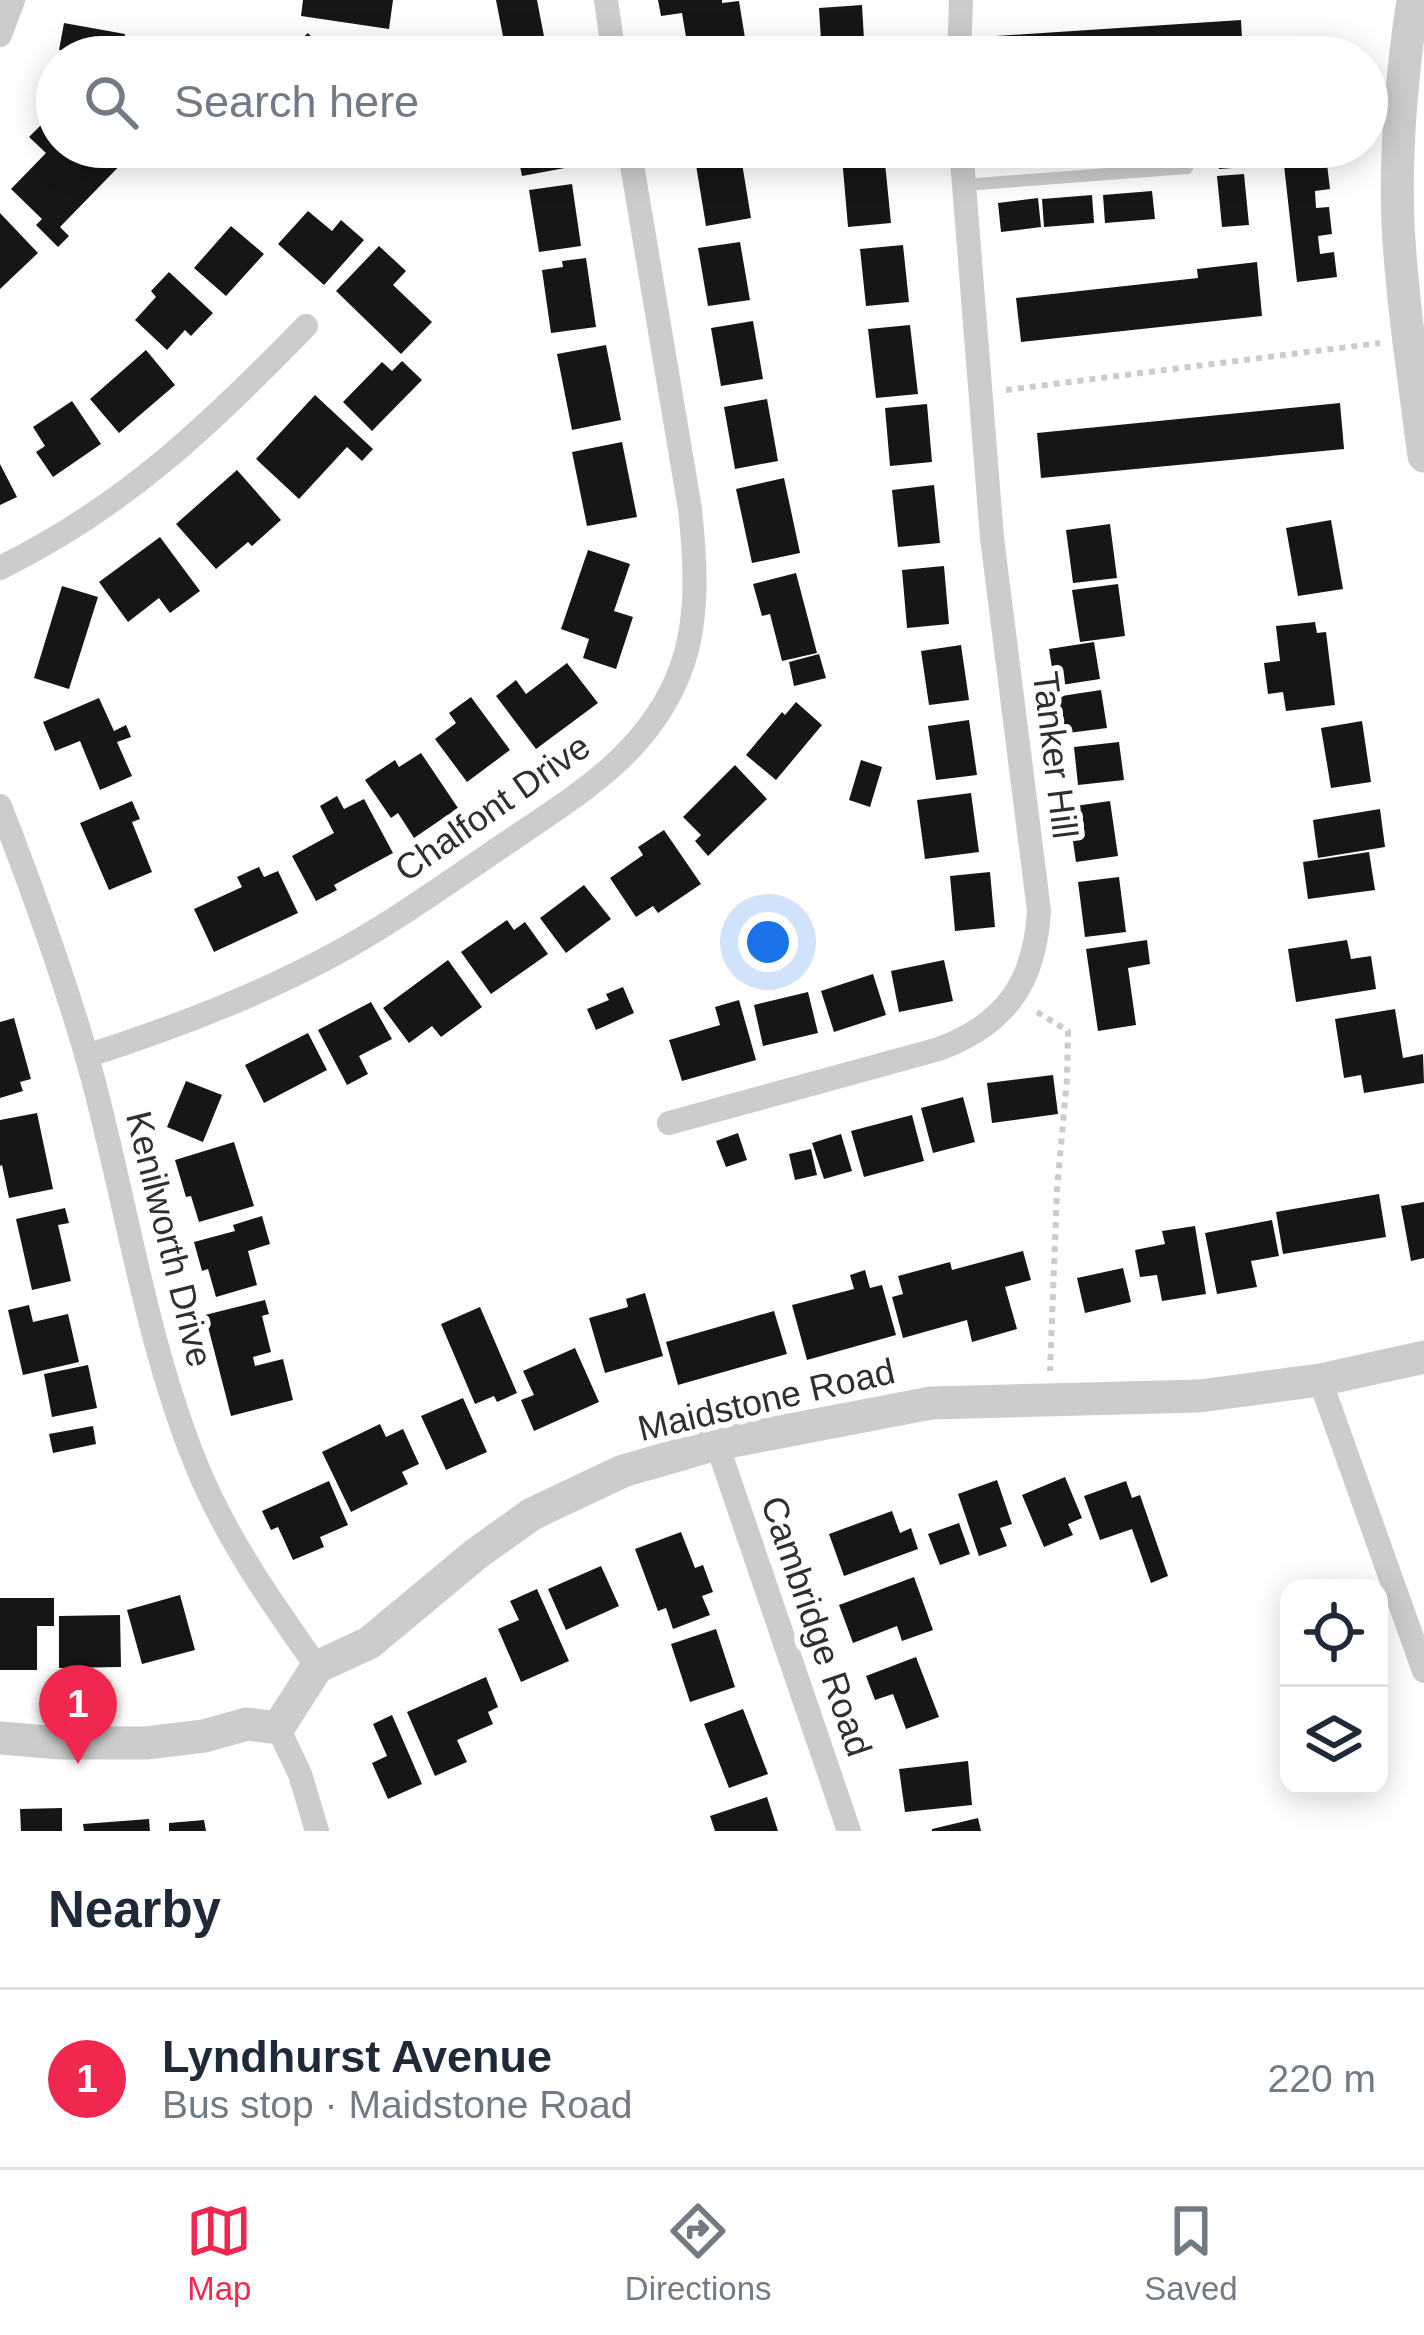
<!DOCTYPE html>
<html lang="en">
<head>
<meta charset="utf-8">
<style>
	body { margin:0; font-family:Arial,sans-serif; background:#f2f2f3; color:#1f2937 }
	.controls { position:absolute; right:36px; bottom:36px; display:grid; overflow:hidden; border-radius:24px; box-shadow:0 6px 30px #0003 }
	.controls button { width:108px; height:108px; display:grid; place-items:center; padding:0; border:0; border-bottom:3px solid #e0e1e3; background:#fff; color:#1f2937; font:60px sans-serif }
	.you { position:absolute; left:768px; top:942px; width:42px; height:42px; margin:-30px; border:9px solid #fff; border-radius:50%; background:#1a73e8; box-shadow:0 0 0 18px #1a73e833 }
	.badge { display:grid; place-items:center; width:78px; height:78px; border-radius:50%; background:#f0274e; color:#fff; font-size:39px; font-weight:700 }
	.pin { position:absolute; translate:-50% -99px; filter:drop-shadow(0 3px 6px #0008) }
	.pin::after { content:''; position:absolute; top:63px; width:42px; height:36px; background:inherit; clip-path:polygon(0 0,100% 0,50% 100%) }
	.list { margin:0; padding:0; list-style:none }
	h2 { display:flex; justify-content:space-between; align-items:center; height:156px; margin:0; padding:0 48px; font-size:51px }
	h2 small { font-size:39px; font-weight:400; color:#747a83 }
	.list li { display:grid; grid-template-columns:78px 1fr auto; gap:36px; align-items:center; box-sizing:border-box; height:180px; padding:0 48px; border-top:3px solid #e0e1e3 }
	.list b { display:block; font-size:45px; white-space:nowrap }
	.list p { margin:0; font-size:39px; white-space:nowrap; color:#747a83 }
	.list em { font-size:39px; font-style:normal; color:#747a83 }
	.icon { flex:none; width:66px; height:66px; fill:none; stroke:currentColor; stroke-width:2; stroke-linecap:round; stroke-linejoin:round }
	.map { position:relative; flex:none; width:1424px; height:1831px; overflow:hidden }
	.search { position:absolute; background:#fff; box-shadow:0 6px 30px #0003; left:36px; right:36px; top:36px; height:132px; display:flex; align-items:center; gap:30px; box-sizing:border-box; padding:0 42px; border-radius:66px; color:#747a83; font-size:45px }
	.sheet { height:336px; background:#fff }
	nav { display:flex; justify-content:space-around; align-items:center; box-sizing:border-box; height:168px; border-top:3px solid #e0e1e3; background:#fff; font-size:33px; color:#747a83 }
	nav a { display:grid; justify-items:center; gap:6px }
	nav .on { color:#f0274e }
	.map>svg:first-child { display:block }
</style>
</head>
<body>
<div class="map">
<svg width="1424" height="1831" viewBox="0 0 1424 1831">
	<rect width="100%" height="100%" fill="#fff"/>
	<!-- building -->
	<path fill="#161616" d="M303 0H393L389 29 301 16Z
		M496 0H537L548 57H507Z
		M658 0H722V3L739 1 745 38 730 40 733 57H668L665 40 686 37 682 13 661 16Z
		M862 5 865 57H822L819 8Z
		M1241 20 1243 57H998L996 36Z
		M64 23 125 34 122 51 133 53 132 57H77V53L59 50Z
		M308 33 329 57H281Z
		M776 44 779 57H742L741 51Z
		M51 115 57 120V147H84L92 154 99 147H130L134 151 60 227 69 236 58 247 36 225 42 219 11 189 46 153 29 137Z
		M516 147H561L565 168 522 176Z
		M995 147H1057L1058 156 996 160Z
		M1068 147H1118V152L1068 155Z
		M1217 147H1244L1246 167 1219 169Z
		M1282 147H1310L1312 166 1327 164 1330 189 1315 191 1316 208 1329 207 1332 234 1318 236 1320 254 1334 252 1337 277 1297 282Z
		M740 151 751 218 706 226 695 159Z
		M884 153 891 223 848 227 842 157Z
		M1244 174 1249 225 1222 227 1217 176Z
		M572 184 581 246 539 252 529 190Z
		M1152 191 1155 219 1105 223 1103 195Z
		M1092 195 1094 223 1044 227 1042 199Z
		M1038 198 1041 227 1001 232 998 203Z
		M308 211 332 231 341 220 364 240 324 285 278 244Z
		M0 213 38 253 0 289Z
		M231 226 264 254 226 296 194 268Z
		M740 242 750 300 708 306 698 248Z
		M903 245 909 302 866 306 860 249Z
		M379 246 406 271 393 285 432 322 401 354 336 291Z
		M586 258 596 327 551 333 542 270 563 267 562 261Z
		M1257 262 1262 316 1021 342 1016 298 1198 278 1197 269Z
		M169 272 213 313 191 336 185 330 167 350 135 320 156 297 151 291Z
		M753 321 763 379 721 386 711 328Z
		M910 325 918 394 876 398 868 329Z
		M606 345 621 420 572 430 557 354Z
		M146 350 175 385 119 433 90 399Z
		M402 361 422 380 372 431 343 402 382 362 392 371Z
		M315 395 373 449 362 461 347 447 299 499 256 459Z
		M767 399 778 461 735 469 724 407Z
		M72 401 101 444 53 477 36 452 45 446 33 427Z
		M1340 403 1344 449 1041 478 1037 433Z
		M927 404 932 462 890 466 885 408Z
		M622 442 637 517 587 526 572 452Z
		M0 464 17 497 0 505Z
		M237 470 281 520 252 546 248 542 216 569 176 524Z
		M784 478 800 553 752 563 736 489Z
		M934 485 940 543 898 547 892 490Z
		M1331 520 1343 589 1298 596 1286 528Z
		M1110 524 1117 578 1073 583 1066 530Z
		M160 537 200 591 170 613 159 598 128 622 99 582Z
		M588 550 630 564 614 611 633 617 616 669 583 658 589 639 561 629Z
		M944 566 949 624 907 628 902 570Z
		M796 573 817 653 782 661 770 614 762 616 753 584Z
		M1118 584 1125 636 1080 642 1072 590Z
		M62 586 98 597 69 689 34 678Z
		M1315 622 1317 633 1326 632 1335 705 1286 711 1283 692 1268 694 1264 663 1280 661 1276 626Z
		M1094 642 1100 679 1055 686 1049 649Z
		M961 645 969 700 929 705 921 651Z
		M819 654 826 678 794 686 789 662Z
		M567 663 598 703 536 749 496 696 516 680 526 694Z
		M1101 690 1107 728 1060 734 1055 697Z
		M471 697 510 750 467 782 435 739 456 723 449 713Z
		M99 698 114 731 126 725 131 737 117 742 132 776 100 790 80 741 55 751 43 722Z
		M796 702 822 725 776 780 746 755 782 712 785 715Z
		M969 720 977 775 936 780 928 726Z
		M1362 721 1371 782 1331 788 1321 728Z
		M1119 742 1124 780 1078 785 1074 747Z
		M421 753 458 808 414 838 398 813 391 818 365 780 395 760 399 767Z
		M861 760 882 767 870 807 849 800Z
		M735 765 767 799 708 856 695 841 701 835 683 817Z
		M971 793 979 852 925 859 917 800Z
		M337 796 344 809 364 799 393 853 334 885 337 890 316 901 292 856 334 833 320 806Z
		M132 801 140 819 132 822 152 872 109 890 80 823Z
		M1110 801 1118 856 1076 862 1068 807Z
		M1380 809 1385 847 1318 858 1313 820Z
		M664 830 701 884 658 913 653 906 636 917 610 878 643 855 638 847Z
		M1369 852 1375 890 1308 899 1303 862Z
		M259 867 264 877 278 871 298 913 214 952 194 909 242 887 237 877Z
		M990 872 995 927 955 931 950 876Z
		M1119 877 1126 932 1085 937 1078 882Z
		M584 885 611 919 566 953 540 918Z
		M507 920 514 930 525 922 548 954 491 994 461 952Z
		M1147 940 1150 964 1128 968 1136 1025 1098 1031 1086 949Z
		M1347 940 1351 959 1371 956 1376 989 1296 1002 1288 949Z
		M448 960 482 1007 441 1037 432 1026 409 1043 383 1008Z
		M944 960 953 1001 899 1012 891 971Z
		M873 974 886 1015 834 1032 821 991Z
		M623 987 634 1013 596 1030 587 1009 609 1000 606 994Z
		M808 992 818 1033 763 1046 754 1005Z
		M739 1000 756 1060 682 1081 669 1040 720 1025 715 1007Z
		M371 1002 392 1039 359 1056 368 1074 347 1085 318 1030Z
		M1395 1009 1403 1058 1423 1054 1424 1083 1364 1093 1361 1075 1344 1078 1335 1019Z
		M14 1018 31 1079 20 1082 23 1091 0 1098V1022Z
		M308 1033 327 1070 264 1103 245 1065Z
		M1053 1075 1058 1114 992 1123 987 1083Z
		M186 1081 222 1095 203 1142 167 1127Z
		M963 1097 975 1142 933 1153 921 1108Z
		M37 1113 53 1189 9 1198 2 1165 0 1166V1120Z
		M912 1115 924 1161 864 1177 851 1131Z
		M738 1133 747 1160 726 1167 716 1141Z
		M841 1134 852 1171 824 1179 812 1143Z
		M234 1142 254 1206 199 1222 191 1196 186 1197 175 1160Z
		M811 1149 817 1175 795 1180 789 1154Z
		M1379 1194 1386 1237 1283 1254 1276 1212Z
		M1424 1202V1258L1411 1261 1401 1206Z
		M65 1208 69 1223 58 1225 71 1281 32 1290 16 1219Z
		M262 1216 270 1244 248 1251 257 1285 216 1297 208 1269 202 1271 194 1242 235 1231 233 1225Z
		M1272 1220 1279 1256 1251 1261 1257 1287 1217 1294 1205 1233Z
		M1195 1226 1206 1294 1162 1301 1157 1275 1140 1277 1135 1250 1165 1244 1162 1231Z
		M1023 1251 1031 1280 1005 1287 1017 1329 972 1342 967 1320 903 1338 892 1297 903 1294 898 1276 950 1262 952 1270Z
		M1123 1268 1131 1302 1085 1313 1077 1278Z
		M865 1270 870 1288 882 1285 896 1335 807 1360 792 1305 854 1289 850 1275Z
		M645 1293 663 1356 605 1373 589 1318 628 1307 626 1299Z
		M265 1300 269 1314 262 1316 271 1352 253 1357 255 1366 283 1359 293 1400 231 1416 205 1315Z
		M29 1305 33 1322 68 1314 79 1362 23 1375 8 1310Z
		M480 1307 517 1393 497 1402 494 1396 475 1404 441 1324Z
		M774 1311 787 1354 678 1385 666 1342Z
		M575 1348 599 1402 534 1431 521 1400 534 1395 523 1371Z
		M88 1365 97 1408 52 1417 44 1374Z
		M463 1398 487 1452 446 1470 421 1416Z
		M380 1424 386 1437 403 1429 419 1464 402 1472 408 1484 351 1512 322 1452Z
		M93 1426 96 1444 53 1453 49 1434Z
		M1065 1477 1082 1518 1068 1524 1073 1535 1044 1547 1022 1495Z
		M997 1480 1012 1524 1000 1528 1007 1546 979 1556 958 1494Z
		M329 1481 348 1525 320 1537 324 1547 293 1560 278 1527 271 1530 262 1511Z
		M1126 1481 1132 1498 1140 1495 1168 1576 1151 1583 1132 1529 1100 1540 1084 1496Z
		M892 1511 900 1533 911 1528 918 1549 844 1576 829 1534Z
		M959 1523 970 1554 940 1565 928 1534Z
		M681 1532 695 1568 703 1565 713 1592 702 1596 710 1615 673 1629 666 1608 658 1611 635 1549Z
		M601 1566 619 1606 566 1630 548 1589Z
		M914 1577 933 1630 902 1641 897 1626 853 1643 839 1605Z
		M537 1589 569 1661 521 1682 498 1629 519 1620 510 1601Z
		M180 1595 195 1650 142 1664 127 1610Z
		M0 1598H54V1626H37V1670H0Z
		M120 1615 121 1667 59 1668V1616Z
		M716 1629 735 1687 690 1702 671 1644Z
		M916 1657 939 1717 906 1729 893 1694 875 1700 866 1676Z
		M486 1677 498 1707 488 1712 493 1724 457 1740 467 1762 435 1776 407 1712Z
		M743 1709 768 1774 729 1788 704 1724Z
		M392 1715 422 1784 388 1799 372 1763 387 1756 373 1724Z
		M968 1761 972 1805 905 1812 899 1769Z
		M767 1797 778 1831H715L710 1816Z
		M62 1808V1831H21L20 1809Z
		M978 1818 981 1831H932V1829Z
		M149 1819 150 1831H84L83 1824Z
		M204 1820 206 1831H169V1823Z"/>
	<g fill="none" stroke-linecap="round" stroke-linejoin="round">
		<!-- path -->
		<path stroke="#ccc" stroke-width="6" stroke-dasharray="6 6" stroke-linecap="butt" d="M1006 390 1380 343
			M1037 1012 1068 1031 1067 1079 1057 1190 1050 1371"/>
		<!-- service -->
		<path stroke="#ccc" stroke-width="12" d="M964 185 1187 168"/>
		<!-- minor -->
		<path stroke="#ccc" stroke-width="24" d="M606 0 614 57
			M0 35 13 0
			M959 57 961 0
			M0 568C124 507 211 424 306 326
			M0 806C32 888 62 972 87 1057 125 1192 143 1333 196 1464 226 1538 271 1602 317 1667
			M86 1056C171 1029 253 998 331 956 393 923 450 881 508 842 575 796 641 759 676 681 700 627 696 566 690 509L629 147
			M669 1123 939 1049C1006 1024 1035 982 1039 911L992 538 961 147
			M1320 1380 1424 1671
			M717 1444 849 1831
			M278 1728 300 1774 317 1831"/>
		<!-- tertiary -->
		<path stroke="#ccc" stroke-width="33" d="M1413 0C1402 73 1395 150 1398 224 1402 301 1414 379 1424 456
			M0 1738 60 1743H146L204 1736 247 1724 278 1728 317 1667 369 1643 476 1554 532 1514 623 1471 717 1444 931 1403 1199 1396 1320 1380 1424 1357"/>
	</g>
	<g text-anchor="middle" stroke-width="12" stroke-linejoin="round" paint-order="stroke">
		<!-- street labels -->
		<g font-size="36" fill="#2f2f2f" stroke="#fff">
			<text transform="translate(1056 755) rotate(83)" y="13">Tanker Hill</text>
			<text transform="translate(492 807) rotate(-35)" y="13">Chalfont Drive</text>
			<text transform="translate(170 1239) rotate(76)" y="13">Kenilworth Drive</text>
			<text transform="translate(766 1399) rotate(-13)" y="13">Maidstone Road</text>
			<text transform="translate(817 1626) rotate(71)" y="13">Cambridge Road</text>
		</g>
	</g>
</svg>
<div class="controls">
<button><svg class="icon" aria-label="locate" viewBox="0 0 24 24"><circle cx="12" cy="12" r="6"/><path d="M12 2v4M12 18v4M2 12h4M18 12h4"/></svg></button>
<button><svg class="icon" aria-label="layers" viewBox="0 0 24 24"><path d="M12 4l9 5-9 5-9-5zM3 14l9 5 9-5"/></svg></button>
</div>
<div class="you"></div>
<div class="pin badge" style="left:78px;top:1764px">1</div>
<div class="search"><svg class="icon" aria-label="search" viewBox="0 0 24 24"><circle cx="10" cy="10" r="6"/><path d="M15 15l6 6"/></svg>Search here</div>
</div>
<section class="sheet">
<h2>Nearby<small></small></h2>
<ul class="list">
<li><span class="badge">1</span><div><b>Lyndhurst Avenue</b><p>Bus stop · Maidstone Road</p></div><em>220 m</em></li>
</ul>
</section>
<nav>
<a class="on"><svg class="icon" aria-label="map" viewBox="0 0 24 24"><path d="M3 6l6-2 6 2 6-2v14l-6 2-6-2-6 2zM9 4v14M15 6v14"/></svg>Map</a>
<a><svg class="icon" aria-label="directions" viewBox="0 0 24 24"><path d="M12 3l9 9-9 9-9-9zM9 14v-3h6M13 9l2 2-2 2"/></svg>Directions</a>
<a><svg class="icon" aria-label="saved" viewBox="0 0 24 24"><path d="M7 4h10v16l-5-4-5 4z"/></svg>Saved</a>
</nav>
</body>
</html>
